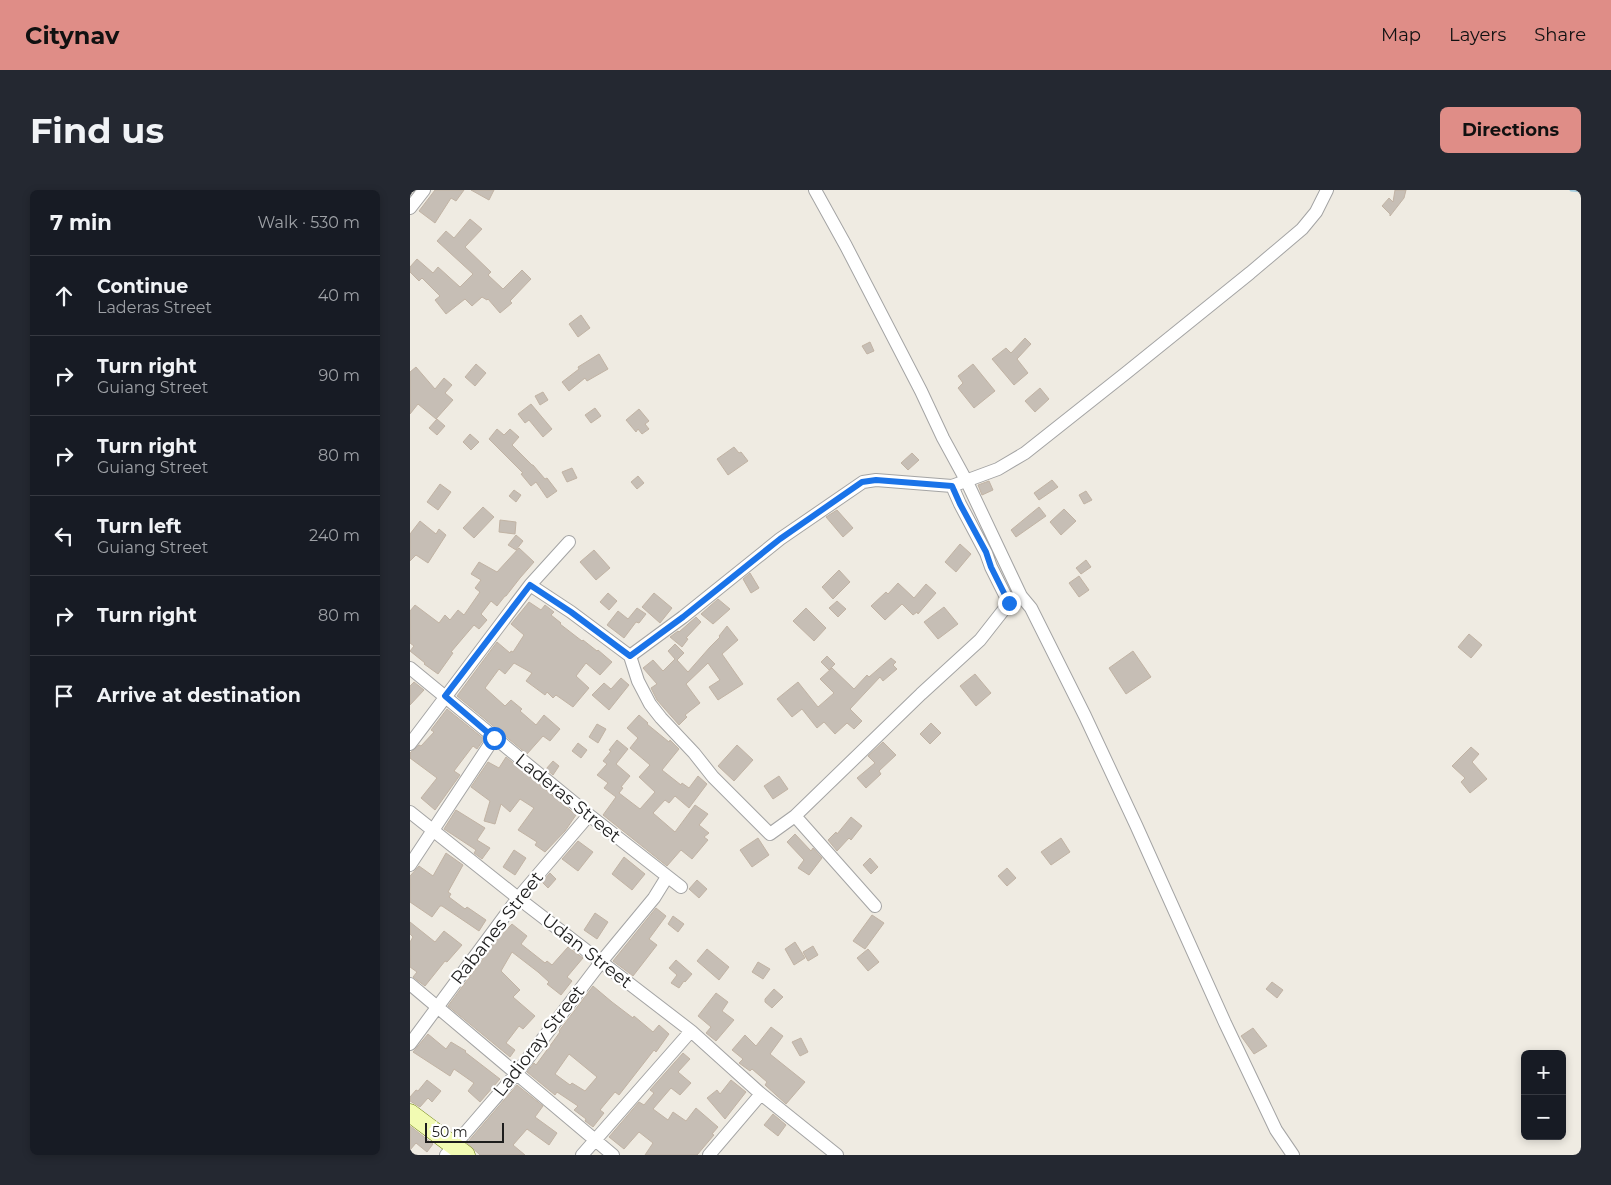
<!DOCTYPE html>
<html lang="en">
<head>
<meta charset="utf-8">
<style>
	body { margin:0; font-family:Montserrat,sans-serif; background:#242831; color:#f1f3f6 }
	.controls { position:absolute; right:15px; bottom:15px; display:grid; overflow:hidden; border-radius:8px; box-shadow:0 2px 8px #0003 }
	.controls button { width:45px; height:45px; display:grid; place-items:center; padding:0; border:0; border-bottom:1px solid #363941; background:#171b24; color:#f1f3f6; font:25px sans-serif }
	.scale { position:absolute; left:15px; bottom:12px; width:79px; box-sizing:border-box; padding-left:5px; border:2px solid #1d1d1d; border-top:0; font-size:14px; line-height:18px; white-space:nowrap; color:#1d1d1d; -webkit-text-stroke:4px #fff; paint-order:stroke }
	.stop { position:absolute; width:15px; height:15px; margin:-11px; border:4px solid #1a73e8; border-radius:50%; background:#fff }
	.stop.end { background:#1a73e8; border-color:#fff; box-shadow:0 1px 5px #0008 }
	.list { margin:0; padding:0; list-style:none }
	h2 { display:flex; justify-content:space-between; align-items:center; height:65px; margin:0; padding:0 20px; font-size:21px }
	h2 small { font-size:16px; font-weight:400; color:#9ea1a6 }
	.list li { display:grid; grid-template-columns:32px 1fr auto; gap:15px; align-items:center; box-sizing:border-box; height:80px; padding:0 20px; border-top:1px solid #363941 }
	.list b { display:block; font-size:19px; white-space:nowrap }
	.list p { margin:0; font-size:16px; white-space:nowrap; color:#9ea1a6 }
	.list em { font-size:16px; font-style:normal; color:#9ea1a6 }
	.icon { flex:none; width:28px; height:28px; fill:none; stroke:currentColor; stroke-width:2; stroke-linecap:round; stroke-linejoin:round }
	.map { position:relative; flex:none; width:1171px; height:965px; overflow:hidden; border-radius:8px }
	header { display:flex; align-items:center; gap:30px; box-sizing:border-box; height:70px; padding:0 25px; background:#df8d87; color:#111 }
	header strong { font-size:24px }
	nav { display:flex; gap:28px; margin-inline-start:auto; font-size:18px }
	.intro { display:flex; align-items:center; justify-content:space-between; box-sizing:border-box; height:120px; padding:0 30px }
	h1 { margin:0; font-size:35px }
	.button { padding:12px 22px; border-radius:8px; background:#df8d87; color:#111; font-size:18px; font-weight:700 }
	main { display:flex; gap:30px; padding:0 30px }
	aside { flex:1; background:#171b24; border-radius:8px; box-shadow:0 2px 8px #0003 }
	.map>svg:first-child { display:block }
</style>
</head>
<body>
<header>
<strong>Citynav</strong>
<nav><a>Map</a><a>Layers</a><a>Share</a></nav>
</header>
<div class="intro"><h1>Find us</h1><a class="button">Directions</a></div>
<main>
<aside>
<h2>7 min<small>Walk · 530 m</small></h2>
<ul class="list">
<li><svg class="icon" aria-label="ahead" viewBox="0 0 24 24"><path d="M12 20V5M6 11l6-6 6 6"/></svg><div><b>Continue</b><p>Laderas Street</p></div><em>40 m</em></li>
<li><svg class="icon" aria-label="right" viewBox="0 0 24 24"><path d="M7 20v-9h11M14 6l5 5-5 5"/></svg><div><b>Turn right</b><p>Guiang Street</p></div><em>90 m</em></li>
<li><svg class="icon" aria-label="right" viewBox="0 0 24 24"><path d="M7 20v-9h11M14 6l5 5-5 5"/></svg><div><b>Turn right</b><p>Guiang Street</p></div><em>80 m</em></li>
<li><svg class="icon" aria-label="left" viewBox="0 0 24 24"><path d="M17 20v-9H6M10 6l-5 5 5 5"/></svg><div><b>Turn left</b><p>Guiang Street</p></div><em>240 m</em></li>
<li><svg class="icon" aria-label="right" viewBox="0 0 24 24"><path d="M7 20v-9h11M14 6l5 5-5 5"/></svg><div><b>Turn right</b></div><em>80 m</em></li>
<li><svg class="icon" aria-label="arrive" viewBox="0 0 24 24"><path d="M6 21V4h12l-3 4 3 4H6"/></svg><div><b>Arrive at destination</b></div></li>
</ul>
</aside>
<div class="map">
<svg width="1171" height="965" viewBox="0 0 1171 965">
	<rect width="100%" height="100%" fill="#efebe2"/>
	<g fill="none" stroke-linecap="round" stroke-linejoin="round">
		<!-- stream -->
		<path stroke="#a1cbde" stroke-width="3" d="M1161 0 1171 1"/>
	</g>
	<!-- building -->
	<path fill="#c6beb5" stroke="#c1b3a4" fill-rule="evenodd" d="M25 0H54L46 11 41 8 25 33 9 21Z
		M61 0H84L79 10Z
		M985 0H996L994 8 980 26V24L972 16 979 8 983 12Z
		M60 29 72 39 55 57 81 82 78 85 93 99 112 80 121 89 100 111 102 113 90 123 78 109 77 110 72 107 62 116 55 109 36 124 25 110 30 106 12 88 9 91 0 82V77L7 69 23 83 28 77 50 97 63 84 27 51 36 41 44 48Z
		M171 125 180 138 168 147 159 134Z
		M615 148 621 154 607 169 618 183 604 195 582 169 596 158 601 163Z
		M460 152 464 161 457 164 452 156Z
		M189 164 198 179 177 191 175 188 159 201 152 192 169 179 168 177Z
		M66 174 76 183 65 196 55 187Z
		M563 174 585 201 564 218 548 198 553 193 548 186Z
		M6 177 25 199 34 188 42 195 35 203 43 210 26 229 8 214 0 224V182Z
		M630 198 639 209 625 222 615 211Z
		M133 202 138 210 130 215 125 206Z
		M121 214 142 239 133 247 119 230 115 233 108 224Z
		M185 218 191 226 181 233 175 225Z
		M229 219 239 231 235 234 239 239 232 244 228 239 226 242 216 230Z
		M27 229 35 236 27 245 19 238Z
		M87 239 94 245 100 239 109 247 102 255 122 275H123L135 289 137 288 147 301 137 308 126 292 121 296 111 284 113 283 79 249Z
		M60 244 69 252 61 260 53 252Z
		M324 257 329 263 331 262 338 271 318 285 307 269Z
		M502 263 509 270 498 280 491 273Z
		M162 278 167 288 157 292 152 282Z
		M228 286 234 293 227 299 221 292Z
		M642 290 648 297 629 310 624 303Z
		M579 291 583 300 572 305 568 295Z
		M30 294 41 302 28 320 17 312Z
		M104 300 111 305 106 312 99 306Z
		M676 301 682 310 674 314 669 305Z
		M73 317 84 327 64 348 53 338Z
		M629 317 636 326 606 347 601 340Z
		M654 319 666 331 651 345 640 332Z
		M427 320 443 338 433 347 416 327Z
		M90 330 106 332 105 344 89 342Z
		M10 331 26 344 29 339 36 345 18 373 6 365 0 371V344Z
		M106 345 113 351 106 360 98 355Z
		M550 354 561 364 546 382 535 372Z
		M109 358 124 372 110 388 96 406H95L87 416 81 411 71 424 77 430 69 439 64 435 41 462 43 463 28 484 14 474 15 473 0 461 4 456 0 453V421L5 415 29 433 35 425 40 430 48 420 54 425 70 402 65 398 71 390 61 384 69 372 87 382Z
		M184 360 200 378 186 390 170 372Z
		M676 370 681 377 671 384 666 378Z
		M429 380 440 392 423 409 412 397Z
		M340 383 349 398 341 403 333 389Z
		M669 386 679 400 669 407 659 393Z
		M488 393 504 408 516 394 526 403 508 424 507 422 503 425 492 414 475 430 461 416 476 402 478 404Z
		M198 403 207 411 199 420 190 412Z
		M244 403 262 418 250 433 232 417Z
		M308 409 320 419 303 434 291 424Z
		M427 411 436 419 428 427 419 418Z
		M119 412 131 420 135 415 144 422 141 425 151 433 150 434 172 451 173 450 187 461 188 460 202 472 190 485 176 473 166 486 179 498 163 517 146 505 143 508 137 502 135 505 116 491 122 483 104 473 95 484 89 479 75 498 95 516 101 510 112 519 110 521 126 535 134 525 150 539 140 551 133 546 117 564 47 506 87 452 100 463 101 461 103 462 114 445 101 434Z
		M534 417 548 434 528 449 514 432Z
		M227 418 236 424 229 433 226 432 214 448 197 435 208 421 218 429Z
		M396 418 416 438 404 451 383 431Z
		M286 427 291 432 276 448 278 449 272 457 260 447 268 441 269 442Z
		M317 436 328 450 312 464 333 494 308 510 299 497 310 490 298 473 276 494 290 513 275 525 277 527 269 535 247 510 241 498 247 494 233 478 243 470 253 481 265 469 258 461 265 454 274 463 267 470 278 482 300 457 310 447 309 446Z
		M1059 444 1072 455 1061 468 1048 457Z
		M723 461 741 487 716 504 699 478Z
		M417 466 425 474 419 480 411 472Z
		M481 468 486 472 483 475 487 479 473 491 470 487 440 519 452 531 444 539 437 533 425 544 414 532 407 538 392 519 382 527 367 509 388 492 408 517 424 503 410 489 422 478 444 499 457 485 459 487Z
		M565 484 581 503 566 516 550 496Z
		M211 488 219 495 199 520 182 505 194 493 201 499Z
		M4 492 14 500 0 515V496Z
		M37 519 74 549 67 559 63 556 44 581 50 585 25 620 11 608 27 588 0 568V563L9 555 11 556 24 542 21 540Z
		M229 525 238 533 237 534 259 552 260 550 269 559 252 580 271 595 272 593 279 598 288 586 297 594 279 618 265 606 259 613 255 610 243 623 265 642 285 615 298 624 289 635 299 643 294 647 298 650 282 669 271 660 257 676 193 625 206 607 194 598 198 593 187 585 197 574 193 571 201 561 199 560 207 550 218 559 206 574 220 586 211 597 213 598 209 603 230 619 245 602 229 587 240 575 220 558 228 548 217 538Z
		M521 533 531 543 520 554 510 544Z
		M187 534 196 539 188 553 179 547Z
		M473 552 486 565 469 581 471 584 456 598 447 588 465 573 458 566Z
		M168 553 177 560 171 568 162 561Z
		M327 555 343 570 324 591 308 576Z
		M1061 557 1069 564 1062 572 1077 589 1060 603 1051 592 1055 588 1042 576Z
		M96 567 166 625 155 641 135 662 125 655 127 652 108 640 124 618 110 609 100 622 91 614 85 634 74 631 80 611 61 597 78 572 89 578Z
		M143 571 149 576 143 585 136 579Z
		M369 586 378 599 363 609 354 596Z
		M46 620 75 638 67 650 80 658 72 669 64 663 66 660 34 639Z
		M441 627 452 636 441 650 439 648 427 661 418 650 426 642 427 644Z
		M385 644 401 661 403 658 412 668 399 685 388 678 394 670 377 652Z
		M348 648 359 665 342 677 330 660Z
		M651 648 660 662 641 675 631 662Z
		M168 651 183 662 168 681 152 669Z
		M104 660 116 668 105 685 93 677Z
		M36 663 53 675 38 702 41 704 39 707 55 719 57 717 76 730 69 741 32 716H30L22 727 0 712V686L9 676 23 686Z
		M214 667 235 684 222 700 202 684Z
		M460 668 468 677 461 684 453 675Z
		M597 678 606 688 597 696 588 686Z
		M140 683 146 689 138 698 132 692Z
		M287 690 297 699 289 708 279 699Z
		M246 718 256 726 239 749 247 755 223 786 203 771Z
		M185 723 198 732 187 749 174 740Z
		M462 725 474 733 455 759 443 751Z
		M263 726 274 734 268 742 258 734Z
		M0 732 25 752 34 741 52 755 37 772 35 771 15 796 3 787 7 782 0 777V752L3 747 0 744Z
		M102 734 117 746 111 754 135 773 137 771 142 775 158 757 173 768 157 787 162 791 151 805 137 794 139 792 128 782 102 762 91 781 110 800 103 807 125 826 113 839 109 836 96 853 105 860 100 867 38 816 86 751Z
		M385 752 395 768 384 775 375 759Z
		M403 756 408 765 398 771 393 762Z
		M297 759 319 777 309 790 287 771Z
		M458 759 469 772 458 781 447 768Z
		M266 770 282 784 275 792 274 791 269 798 261 793 267 785 259 778Z
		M348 772 360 779 353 789 342 782Z
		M862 792 873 800 867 808 856 799Z
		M183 796 202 812 223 828 224 826 243 842 249 835 259 844 246 862 244 860 209 905 205 902 190 920 194 923 183 937 175 931 176 929 164 920 168 916 147 902 145 905 117 882 124 873 126 875 150 842 149 841ZM159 864 187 887 175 901 162 893 160 895 145 884Z
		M364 799 373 807 362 818 355 812V809Z
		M306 803 318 812 312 821 324 830 306 851 296 843 301 837 288 826Z
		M361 837 373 846 360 864 395 892 376 914 355 895 357 892 342 879 340 881 329 873 333 869 322 860 335 845 346 856Z
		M843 838 857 856 844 864 831 846Z
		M18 844 36 859 41 852 56 861 55 862 90 889 70 912 58 901 64 893 44 879 40 886 3 862Z
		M391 848 398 862 390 866 382 852Z
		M273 863 280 869 268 882 281 893 270 905 261 898 243 919 258 930 263 922 276 931 286 918 308 937 302 944 304 945 287 965H235L243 953 229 942 214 959 199 947 229 912 234 915 244 903 240 900Z
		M17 890 31 901 22 912 18 908 10 917 0 911V907L6 900 8 901Z
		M321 890 336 902 315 929 297 908 307 900 310 904Z
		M107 895 133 916 125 927 147 943 139 955 117 939 103 955 115 965H70L57 953Z
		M363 924 376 935 368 946 354 935Z
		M0 936 23 954 17 962 6 953 0 960Z"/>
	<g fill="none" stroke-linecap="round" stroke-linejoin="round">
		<!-- street casing -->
		<g stroke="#a4a4a4" stroke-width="14">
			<path id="street" d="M405 0 436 56 511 201 533 248 557 292 611 406 621 418 675 526 726 635 815 833 866 940 883 965
				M0 18 14 0
				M120 395 159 352
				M220 466 228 491 240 514 251 528 284 563 303 587 360 644 385 626 511 504 570 450 599 413 581 377 576 363 550 314 542 296
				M0 478 179 625 271 697
				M0 554 120 395 161 422 220 466 273 427 370 349 453 292 466 290 542 296 588 279 615 263 716 183 840 83 892 39 906 22 917 0
				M0 622 108 708 281 841 351 904 427 965
				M385 626 465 716
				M0 675 84 548
				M0 794 203 965
				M0 854 108 708 179 625
				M36 965 106 884 191 772 244 708 257 687
				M172 965 281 841
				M299 965 351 904"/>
		</g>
		<!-- secondary casing -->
		<g stroke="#617701" stroke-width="19">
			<path id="secondary" d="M0 923 56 965"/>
		</g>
		<!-- street -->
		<use href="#street" stroke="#fff" stroke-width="12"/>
		<!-- secondary -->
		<use href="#secondary" stroke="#f2fbb3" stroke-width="18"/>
	</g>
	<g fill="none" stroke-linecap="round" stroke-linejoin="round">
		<!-- route -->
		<path stroke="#1a73e8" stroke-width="6" d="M84 548 35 506 120 395 161 422 220 466 273 427 370 349 452 292 466 290 542 296 550 314 576 362 581 377 599 413"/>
	</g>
	<g text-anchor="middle" stroke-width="4.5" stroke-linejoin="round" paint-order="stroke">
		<!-- street labels -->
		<g font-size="18" fill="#1d1d1d" stroke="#fff">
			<text transform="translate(158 608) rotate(39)" y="6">Laderas Street</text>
			<text transform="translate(87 738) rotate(-52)" y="6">Rabanes Street</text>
			<text transform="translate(177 761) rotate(38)" y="6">Udan Street</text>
			<text transform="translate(129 851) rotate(-52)" y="6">Ladioray Street</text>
		</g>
	</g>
</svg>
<div class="controls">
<button>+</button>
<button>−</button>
</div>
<div class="scale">50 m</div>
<div class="stop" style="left:84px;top:548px"></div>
<div class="stop end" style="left:599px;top:413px"></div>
</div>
</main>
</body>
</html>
